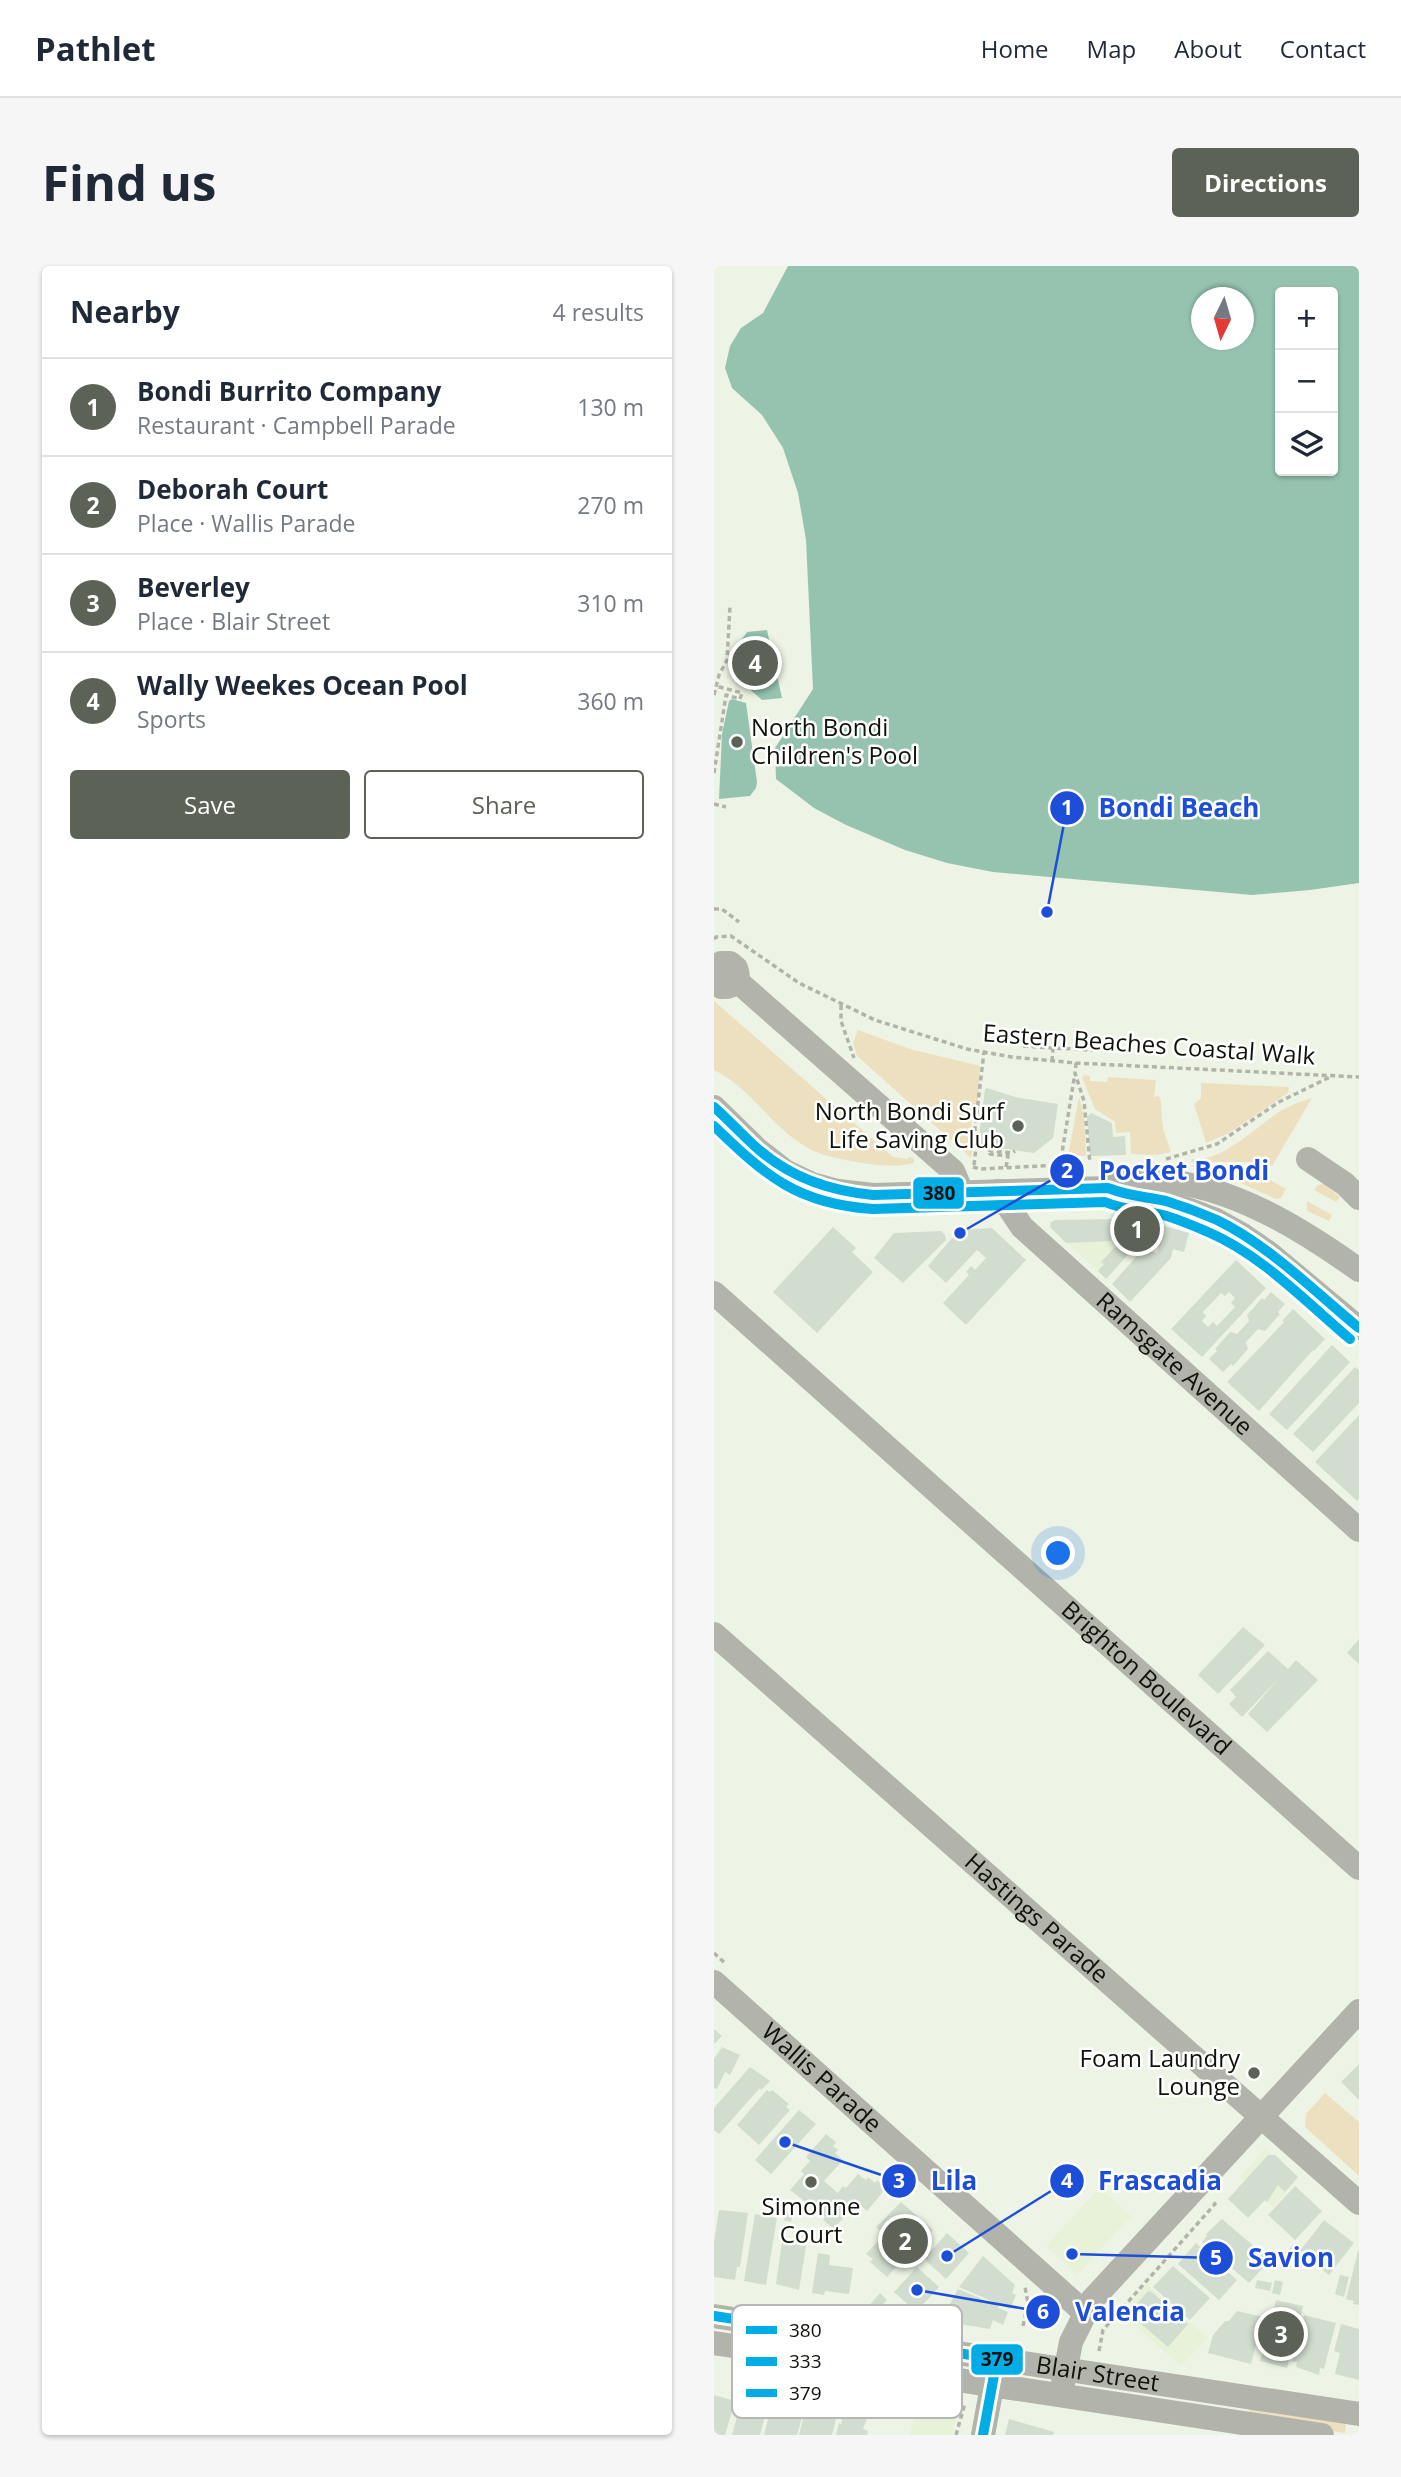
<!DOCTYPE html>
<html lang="en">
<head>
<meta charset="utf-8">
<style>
	body { margin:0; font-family:"Open Sans",sans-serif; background:#f6f6f7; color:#1f2937 }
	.controls { position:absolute; right:21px; top:21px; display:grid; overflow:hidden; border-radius:7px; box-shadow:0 2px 5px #0004 }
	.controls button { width:63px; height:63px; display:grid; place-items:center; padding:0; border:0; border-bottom:2px solid #e0e1e3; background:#fff; color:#1f2937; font:35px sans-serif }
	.compass { position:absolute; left:477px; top:21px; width:63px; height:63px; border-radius:50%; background:#fff; box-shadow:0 2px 5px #0004; rotate:185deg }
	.you { position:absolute; left:345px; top:1288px; width:24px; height:24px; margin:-18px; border:5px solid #fff; border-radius:50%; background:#1a73e8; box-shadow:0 0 0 10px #1a73e833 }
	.badge { display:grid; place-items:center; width:46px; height:46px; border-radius:50%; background:#5d6257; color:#fff; font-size:23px; font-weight:700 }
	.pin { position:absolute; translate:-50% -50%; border:4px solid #fff; box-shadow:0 2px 7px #0006 }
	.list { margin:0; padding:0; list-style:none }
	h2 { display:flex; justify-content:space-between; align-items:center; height:91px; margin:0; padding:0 28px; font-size:30px }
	h2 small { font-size:23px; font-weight:400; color:#747a83 }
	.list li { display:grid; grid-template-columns:46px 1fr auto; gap:21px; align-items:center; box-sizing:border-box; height:98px; padding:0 28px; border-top:2px solid #e0e1e3 }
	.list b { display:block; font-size:26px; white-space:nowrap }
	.list p { margin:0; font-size:23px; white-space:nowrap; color:#747a83 }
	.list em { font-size:23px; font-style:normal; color:#747a83 }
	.actions { display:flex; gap:14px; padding:21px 28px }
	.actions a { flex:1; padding:16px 0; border:2px solid #5d6257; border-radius:7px; text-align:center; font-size:24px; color:#5d6257 }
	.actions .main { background:#5d6257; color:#fff }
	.icon { flex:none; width:38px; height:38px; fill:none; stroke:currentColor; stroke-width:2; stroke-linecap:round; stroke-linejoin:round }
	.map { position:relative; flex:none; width:645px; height:2169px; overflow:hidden; border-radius:7px }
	header { display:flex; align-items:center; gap:42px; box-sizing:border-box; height:98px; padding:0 35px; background:#fff; border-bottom:2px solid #e0e1e3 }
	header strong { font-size:33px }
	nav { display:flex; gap:38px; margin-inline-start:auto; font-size:24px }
	.intro { display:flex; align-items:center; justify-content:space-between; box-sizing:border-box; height:168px; padding:0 42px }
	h1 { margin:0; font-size:49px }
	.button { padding:18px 32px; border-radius:7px; background:#5d6257; color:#fff; font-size:24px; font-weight:700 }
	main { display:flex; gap:42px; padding:0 42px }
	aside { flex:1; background:#fff; border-radius:7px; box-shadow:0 2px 5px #0004 }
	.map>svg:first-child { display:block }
</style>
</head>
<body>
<header>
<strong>Pathlet</strong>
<nav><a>Home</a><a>Map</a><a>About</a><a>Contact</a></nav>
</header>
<div class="intro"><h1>Find us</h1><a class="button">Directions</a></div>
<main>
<aside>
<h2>Nearby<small>4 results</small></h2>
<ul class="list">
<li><span class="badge">1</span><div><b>Bondi Burrito Company</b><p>Restaurant · Campbell Parade</p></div><em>130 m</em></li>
<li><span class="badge">2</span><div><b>Deborah Court</b><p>Place · Wallis Parade</p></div><em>270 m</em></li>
<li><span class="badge">3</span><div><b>Beverley</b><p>Place · Blair Street</p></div><em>310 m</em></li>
<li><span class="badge">4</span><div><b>Wally Weekes Ocean Pool</b><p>Sports</p></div><em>360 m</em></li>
</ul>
<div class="actions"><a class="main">Save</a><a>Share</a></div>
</aside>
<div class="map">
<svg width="645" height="2169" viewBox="0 0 645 2169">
	<rect width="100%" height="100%" fill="#eef4e5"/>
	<!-- built -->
	<path fill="#e7f2d8" d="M408 953 431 955V970L392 1013 336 961 337 956 341 954Z
		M551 1883 585 1912 559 1941 526 1911Z
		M386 1921 417 1950 363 2009 332 1980Z
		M433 2018 494 2072 467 2100 407 2048Z
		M204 2133 244 2142 238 2169H196Z"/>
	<!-- green -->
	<path fill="#ece0c0" d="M0 735 179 891 194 893 195 890 200 893V897C183 902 160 899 142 896 122 892 102 889 86 877 54 856 35 821 0 804Z
		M144 764 196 783 266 800 264 838 257 856 260 876 257 892 143 790 139 777Z
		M370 809 376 810V815L393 816 394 811 442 814 440 831 445 830C449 838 447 844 448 852 448 863 454 876 457 886L443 889 417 888 416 866 402 867 401 856 381 843 368 812Z
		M487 817H490L575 821 574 827 515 867 492 877 480 838 487 832Z
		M365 831 370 850 372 890H354Z
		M598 832 558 900 547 896H477L478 893C510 896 542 860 568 844 577 839 588 835 598 832Z
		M477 900 535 902 572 923 567 932 562 933 529 918Z
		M610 918 626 931 622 936 600 924 604 919Z
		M593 935 618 949 615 955 593 945Z
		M611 1827 645 1856V1910L591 1861 592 1848Z
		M535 2143 633 2152 631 2167 540 2153 535 2147Z"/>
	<!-- water -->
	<path fill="#96c3b0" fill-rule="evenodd" d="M74 0H645V617L596 624 538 629 279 606 233 597 191 584 132 559 100 542 62 513 61 482 99 423 92 274 84 227 69 182 48 149 18 122 11 102 16 80 27 62 49 47ZM566 26H619V205H566ZM488 32H530V74H488Z
		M53 364 68 432 48 434 22 411 21 383 33 366Z
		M18 433 32 437 43 516 42 522 36 530 5 533 8 468 15 435Z"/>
	<!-- building -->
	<path fill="#d1ddce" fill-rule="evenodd" d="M273 822 301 831 344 838 339 872 320 887 264 879 271 823Z
		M377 847 398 857 399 871 411 870 412 889 376 890 373 851Z
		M408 953 431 955 475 967 470 986 459 983 457 992 416 1036 398 1018 429 983 443 987 445 979 433 975 431 970 392 1013 384 1005 390 998 387 996 408 974 412 977 416 973 409 967H403V972H398L397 975 352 977 336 961 337 956 341 954Z
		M119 961 142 982 138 986 159 1006 103 1067 59 1026Z
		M278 962 312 994 252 1059 229 1037 255 1009 252 1006 257 1000 261 1004 272 992 263 984 232 1017 214 1000 245 964Z
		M227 965 231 969 232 974 189 1017 160 992 180 967Z
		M522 994 552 1022 488 1091 457 1063ZM515 1026 521 1032 517 1037 521 1041 503 1060 499 1056 494 1061 488 1055 492 1050 489 1046 507 1027 511 1030Z
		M557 1026 571 1038 564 1046 566 1048 551 1065 544 1063 532 1076 534 1083 519 1100 517 1098 509 1106 495 1093 503 1085 501 1083 516 1066 523 1068 535 1055 533 1049 548 1032 550 1034Z
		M579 1043 611 1073 600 1085 599 1084 545 1145 513 1116 570 1056 568 1055Z
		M618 1079 636 1096 573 1164 555 1148Z
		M641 1101 645 1104V1137L599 1186 579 1168Z
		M645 1149V1233L643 1235 601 1196Z
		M529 1361 551 1379 504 1428 484 1409Z
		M645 1373V1398L633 1387Z
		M554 1385 574 1403 582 1394 604 1414 553 1466 534 1448 566 1411 528 1451 515 1438 522 1431 516 1424Z
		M0 1763 8 1770 0 1778Z
		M8 1781 26 1789 16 1809 11 1806 3 1823 0 1822V1793Z
		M645 1798V1834L627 1816Z
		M36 1801 56 1815 47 1824 46 1822 5 1868 0 1864V1842Z
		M53 1824 56 1826 58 1824 75 1838 72 1841 76 1844 45 1879 23 1859Z
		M85 1844 102 1858 57 1908 41 1894Z
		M112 1868 122 1876 119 1880 124 1884 121 1887 129 1894 110 1915 124 1927 129 1920 132 1922 144 1908 152 1914 154 1911 161 1917 163 1914 172 1922 153 1945 146 1939 138 1948 135 1945 120 1963 109 1954 111 1951 76 1924 90 1908 87 1905 96 1895 92 1891Z
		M554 1889H561L584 1911 571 1926 564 1919 553 1936 551 1934 534 1952 514 1933Z
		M581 1920 608 1945 581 1974 554 1949Z
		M187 1936 219 1964 197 1991 184 1979 181 1982 191 1991 173 2011 156 1996 159 1993 152 1988 166 1973 171 1978 175 1973 162 1961Z
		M5 1944 34 1947 26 2001H23L21 2014 0 2011V1976Z
		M71 1946 79 1948 77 1956 70 1954Z
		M41 1948 63 1952 52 2019 30 2015Z
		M508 1953 556 1994 535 2017 488 1976 493 1970 492 1968Z
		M610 1954 640 1977 615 2009 585 1986Z
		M233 1967 255 1987 232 2013 210 1993Z
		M68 1976 92 1980 85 2024 62 2018Z
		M482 1977 523 2014 505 2034 464 1998Z
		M579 1979 585 1985 571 2000 564 1995Z
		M644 1985H645V2039L639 2038 640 2035 632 2033Z
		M104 1987 116 1989 115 1999 139 2002 135 2028 111 2025 110 2029 98 2027Z
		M269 1990 301 2019 298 2027 302 2029 296 2043 245 2021Z
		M459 2000 496 2032 476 2054 439 2021Z
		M203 2001 225 2021 202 2046 180 2026Z
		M626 2009 635 2011 630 2031 621 2028Z
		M543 2014 558 2017 556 2025 541 2022Z
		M561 2014 569 2016 566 2029 558 2027Z
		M244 2023 285 2040 284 2042 294 2046 289 2059 279 2054 276 2063 227 2055Z
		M434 2025 439 2027 474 2058 454 2081 418 2050 420 2048 417 2045Z
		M166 2027 173 2034 160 2048 153 2042Z
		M562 2034 589 2040 573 2102 546 2095Z
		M523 2045 549 2051 537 2098 494 2087 499 2069 511 2055H515Z
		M590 2049 622 2057 610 2103 606 2102 605 2109 582 2101 583 2096 578 2095Z
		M627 2058 645 2063V2114L621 2108 626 2087 620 2085Z
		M30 2125 56 2131 46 2169H18Z
		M0 2129 21 2135 11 2169H0Z
		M60 2129 92 2138 83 2169H50Z
		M98 2130 124 2136 122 2141H125L118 2169H85L94 2133 97 2134Z
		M131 2135 157 2142 149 2163 154 2165 153 2169H122L125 2157 127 2158 129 2150 127 2149Z
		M295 2153 340 2166 339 2169H291Z"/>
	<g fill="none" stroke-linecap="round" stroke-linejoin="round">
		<!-- path -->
		<path stroke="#b2b4aa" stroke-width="3.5" stroke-dasharray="5 3.5" stroke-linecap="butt" d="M0 429 5 409 13 394 16 340
			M0 507 12 429 26 433 28 427 2 420
			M0 538 12 541
			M0 643H8L25 656
			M0 673 2 671 17 670 85 717 161 754 253 783 298 791 362 797 645 811
			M127 739V755L140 792
			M309 780 339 782
			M338 795 339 782 379 784
			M362 797 361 807 370 835 376 897
			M452 893 503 878 565 836 616 811
			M260 899 262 882 261 862 270 786
			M259 901 266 903 346 899 361 807
			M292 901 294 890 276 888 274 884 298 887 301 885
			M0 1687 12 1698
			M309 2060 314 2037 311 2021
			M385 2085 389 2064 501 1938 498 1935
			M242 2169 251 2137"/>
		<!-- minor -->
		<g stroke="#b2b3aa" stroke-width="24">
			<path d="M0 703 7 697H16L22 702C27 714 19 722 7 721L0 715"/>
			<path d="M23 715 239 905 248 926"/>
			<path d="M0 841 44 884 71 905 98 918 124 925 159 929 394 922C400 919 407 915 414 913 423 910 436 913 446 914 520 921 586 962 645 1004"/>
			<path d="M594 893 631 918 645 932"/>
			<path d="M394 922 413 930 451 935 476 944 502 954 529 969 555 987 645 1062"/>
			<path id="s1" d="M284 925 308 961 645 1264"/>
			<path id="s2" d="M0 1027 645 1602"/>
			<path id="s3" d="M0 1368 645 1937"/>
			<path id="s4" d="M0 1716 370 2046"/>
			<path id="s5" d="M0 2050 645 2148"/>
			<path d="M0 2077 608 2169"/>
			<path d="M349 2117 357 2076 378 2034 645 1745"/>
			<path d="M269 2169 281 2104"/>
		</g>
		<!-- bus-1 casing -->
		<g stroke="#fff" stroke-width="16">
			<path id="bus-1" d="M0 841C15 854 29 870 44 883 77 912 115 925 159 929L394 922C417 931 430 930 452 935 468 940 487 947 503 954 556 980 600 1025 645 1062"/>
		</g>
		<!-- bus-2 casing -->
		<g stroke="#fff" stroke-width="16">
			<path id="bus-2" d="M0 860C52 910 83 938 159 943L391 936C412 945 429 944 449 949 464 953 480 960 494 966 548 989 592 1036 636 1073"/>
		</g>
		<!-- bus-3 casing -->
		<g stroke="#fff" stroke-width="16">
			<path id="bus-3" d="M0 2050 283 2093 269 2169"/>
		</g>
		<!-- bus-1 -->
		<use href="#bus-1" stroke="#01ade4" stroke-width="10"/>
		<!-- bus-2 -->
		<use href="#bus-2" stroke="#01ade4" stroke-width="10"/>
		<!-- bus-3 -->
		<use href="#bus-3" stroke="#01ade4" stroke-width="10"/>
	</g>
	<!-- markers -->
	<g fill="#5d6257" stroke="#fff" stroke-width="2.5">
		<circle cx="23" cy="476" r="7"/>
		<circle cx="304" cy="860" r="7"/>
		<circle cx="540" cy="1807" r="7"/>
		<circle cx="97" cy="1916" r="7"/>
	</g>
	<g text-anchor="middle" stroke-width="5" stroke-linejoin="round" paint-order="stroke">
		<!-- poi labels -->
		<g font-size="24" fill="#0f130a" stroke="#fff" text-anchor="end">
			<text x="37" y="470" text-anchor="start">North Bondi<tspan x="37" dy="28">Children's Pool</tspan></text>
			<text x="290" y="854">North Bondi Surf<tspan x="290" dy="28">Life Saving Club</tspan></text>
			<text x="526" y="1801">Foam Laundry<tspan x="526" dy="28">Lounge</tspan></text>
			<text x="97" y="1949" text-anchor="middle">Simonne<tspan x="97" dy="28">Court</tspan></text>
		</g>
		<!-- street labels -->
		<g font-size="24" fill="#0f130a" stroke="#fff">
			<text transform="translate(435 779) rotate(4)" y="8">Eastern Beaches Coastal Walk</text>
			<text dy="8" stroke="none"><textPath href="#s1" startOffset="248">Ramsgate Avenue</textPath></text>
			<text dy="8" stroke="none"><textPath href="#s2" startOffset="579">Brighton Boulevard</textPath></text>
			<text dy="8" stroke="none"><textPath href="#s3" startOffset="430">Hastings Parade</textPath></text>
			<text dy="8" stroke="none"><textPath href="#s4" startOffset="144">Wallis Parade</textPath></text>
			<text dy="8" stroke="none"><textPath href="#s5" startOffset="388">Blair Street</textPath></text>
		</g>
	</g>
	<!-- legend -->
	<rect x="18" y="2039" width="230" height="113" rx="10" fill="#fff" stroke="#b7b8b6" stroke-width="2"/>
	<rect x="32" y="2060" width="31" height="8" fill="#01ade4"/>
	<rect x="32" y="2091" width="31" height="9" fill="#01ade4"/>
	<rect x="32" y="2123" width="31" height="8" fill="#01ade4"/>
	<g font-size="19" fill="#0f130a">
		<text x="75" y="2071">380</text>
		<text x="75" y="2102">333</text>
		<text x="75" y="2134">379</text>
	</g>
	<!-- callouts -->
	<path fill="none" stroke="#1d4ed8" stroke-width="2.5" d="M333 646L353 542M246 967L353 905M71 1876L185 1915M233 1990L353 1915M358 1988L502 1992M203 2024L329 2046"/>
	<g fill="#1d4ed8" stroke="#fff" stroke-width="2.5">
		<circle cx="333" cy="646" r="7"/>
		<circle cx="246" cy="967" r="7"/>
		<circle cx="71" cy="1876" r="7"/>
		<circle cx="233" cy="1990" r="7"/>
		<circle cx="358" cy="1988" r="7"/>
		<circle cx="203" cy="2024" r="7"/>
		<circle cx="353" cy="542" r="18"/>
		<circle cx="353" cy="905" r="18"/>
		<circle cx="185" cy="1915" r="18"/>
		<circle cx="353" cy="1915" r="18"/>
		<circle cx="502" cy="1992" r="18"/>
		<circle cx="329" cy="2046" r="18"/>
	</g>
	<g font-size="21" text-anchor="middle" font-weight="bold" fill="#fff">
		<text x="353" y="549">1</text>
		<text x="353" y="912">2</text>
		<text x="185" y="1922">3</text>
		<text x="353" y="1922">4</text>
		<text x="502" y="1999">5</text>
		<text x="329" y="2053">6</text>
	</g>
	<g font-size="26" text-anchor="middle" font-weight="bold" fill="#1d4ed8" stroke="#fff" stroke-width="5" stroke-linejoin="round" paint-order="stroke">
		<text x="465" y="551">Bondi Beach</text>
		<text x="470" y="914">Pocket Bondi</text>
		<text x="240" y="1924">Lila</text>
		<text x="446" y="1924">Frascadia</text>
		<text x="577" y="2001">Savion</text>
		<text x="416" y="2055">Valencia</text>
	</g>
	<g stroke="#fff" stroke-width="2.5">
		<rect x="198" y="910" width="53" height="34" rx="7" fill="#01ade4"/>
		<rect x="256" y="2077" width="54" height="33" rx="7" fill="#01ade4"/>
	</g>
	<g font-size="19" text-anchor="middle" font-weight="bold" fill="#111">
		<text x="225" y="934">380</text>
		<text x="283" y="2100">379</text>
	</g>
</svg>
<div class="controls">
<button>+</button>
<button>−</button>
<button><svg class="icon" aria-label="layers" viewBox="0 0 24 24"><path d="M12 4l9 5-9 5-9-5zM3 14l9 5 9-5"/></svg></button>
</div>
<svg class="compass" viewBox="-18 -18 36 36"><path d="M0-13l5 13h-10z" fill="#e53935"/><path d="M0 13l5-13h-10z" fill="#747a83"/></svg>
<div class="you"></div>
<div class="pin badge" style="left:423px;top:963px">1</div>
<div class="pin badge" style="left:191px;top:1975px">2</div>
<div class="pin badge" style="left:567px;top:2068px">3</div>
<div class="pin badge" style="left:41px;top:397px">4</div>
</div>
</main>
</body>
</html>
